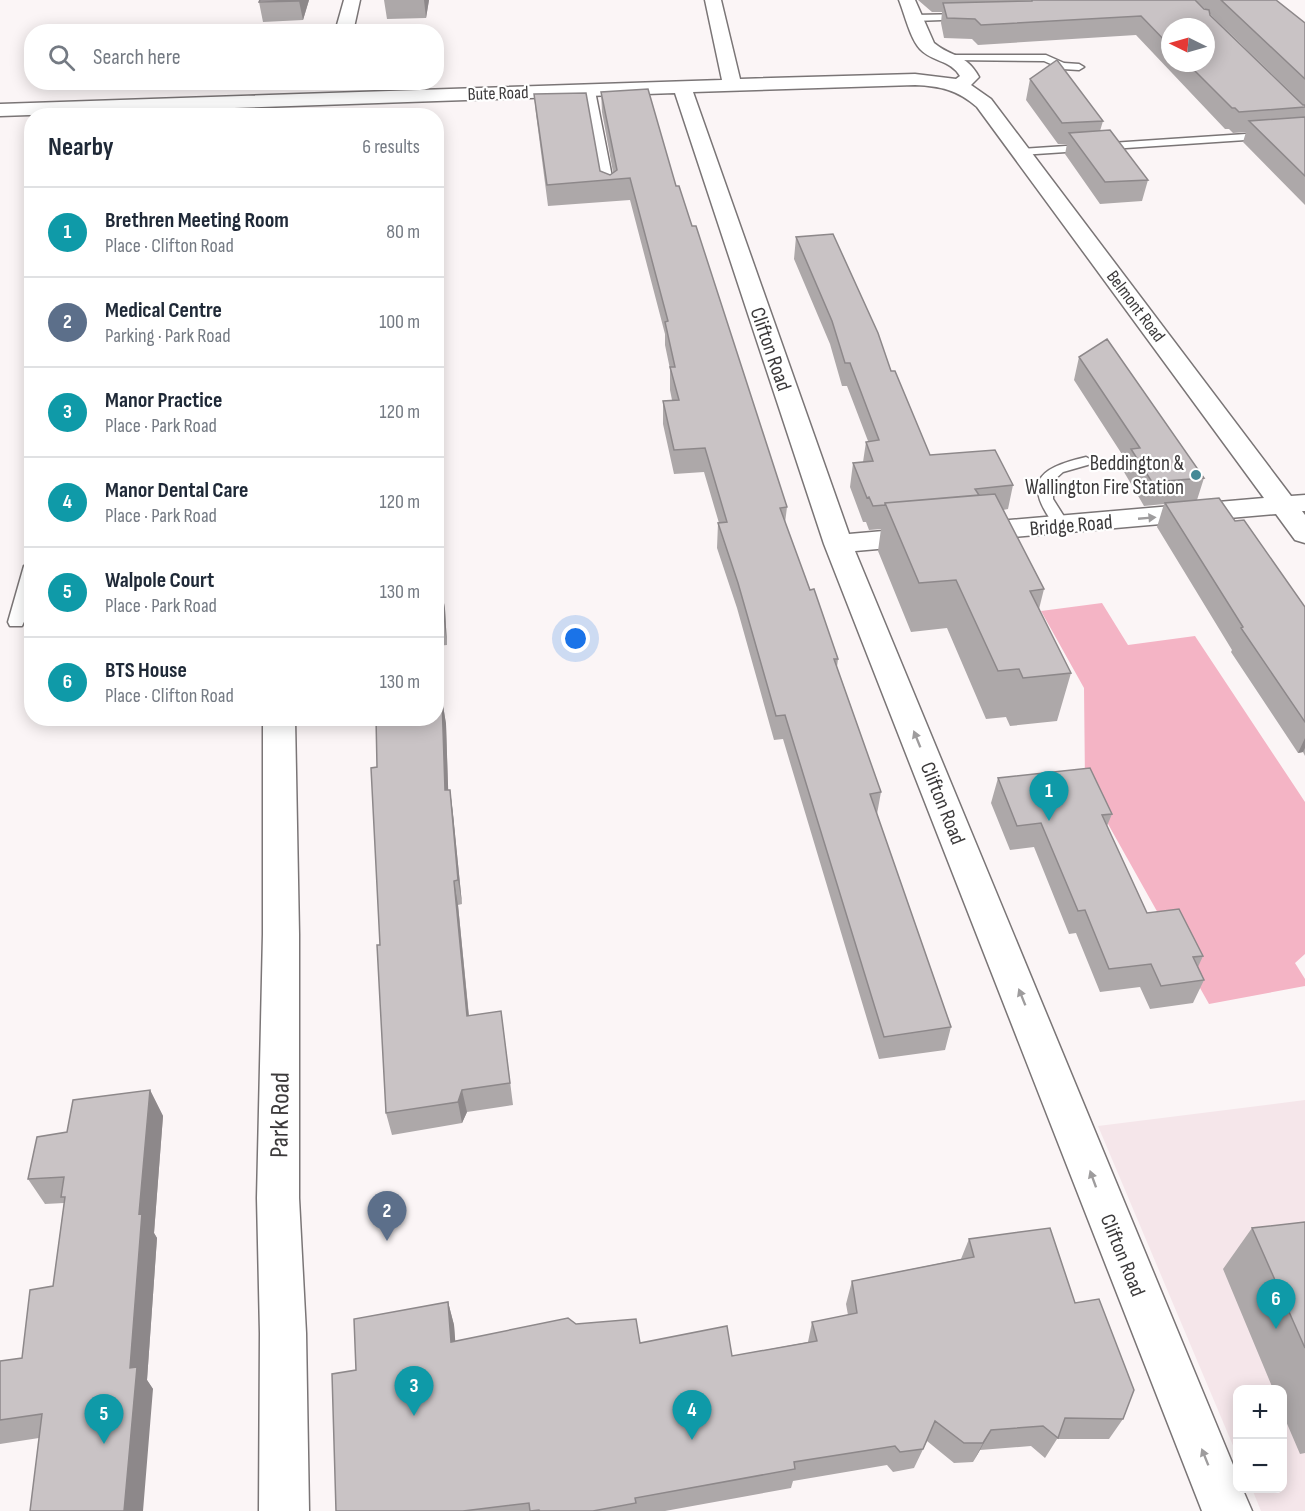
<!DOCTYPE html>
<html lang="en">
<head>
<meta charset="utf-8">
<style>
	body { margin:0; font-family:"Sofia Sans Condensed",sans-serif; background:#f6f6f7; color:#1f2937 }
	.controls { position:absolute; right:18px; bottom:18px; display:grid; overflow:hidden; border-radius:12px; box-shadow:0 3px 15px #0003 }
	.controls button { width:54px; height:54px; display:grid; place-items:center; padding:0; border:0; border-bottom:2px solid #e0e1e3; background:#fff; color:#1f2937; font:30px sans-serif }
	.compass { position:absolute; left:1161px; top:18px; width:54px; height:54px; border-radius:50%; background:#fff; box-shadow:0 3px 15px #0003; rotate:275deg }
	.you { position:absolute; left:576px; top:639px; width:21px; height:21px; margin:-15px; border:4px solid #fff; border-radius:50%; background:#1a73e8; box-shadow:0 0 0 9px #1a73e833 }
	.badge { display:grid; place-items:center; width:39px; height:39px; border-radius:50%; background:#7c3aed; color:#fff; font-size:20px; font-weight:700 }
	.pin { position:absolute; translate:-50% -50px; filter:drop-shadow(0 2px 3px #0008) }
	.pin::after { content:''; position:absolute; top:32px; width:21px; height:18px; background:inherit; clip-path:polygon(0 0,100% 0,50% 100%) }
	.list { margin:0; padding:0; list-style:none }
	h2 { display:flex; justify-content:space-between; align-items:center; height:78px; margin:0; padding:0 24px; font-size:26px }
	h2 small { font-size:20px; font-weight:400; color:#747a83 }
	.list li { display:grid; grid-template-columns:39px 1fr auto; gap:18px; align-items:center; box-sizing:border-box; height:90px; padding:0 24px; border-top:2px solid #e0e1e3 }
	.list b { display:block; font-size:22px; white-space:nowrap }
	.list p { margin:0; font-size:20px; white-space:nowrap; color:#747a83 }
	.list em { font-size:20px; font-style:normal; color:#747a83 }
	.icon { flex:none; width:33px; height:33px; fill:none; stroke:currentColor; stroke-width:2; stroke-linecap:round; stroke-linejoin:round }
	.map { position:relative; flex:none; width:1305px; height:1511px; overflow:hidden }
	.search { position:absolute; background:#fff; box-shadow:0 3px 15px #0003; left:24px; top:24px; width:420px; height:66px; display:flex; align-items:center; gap:15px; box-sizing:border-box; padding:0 21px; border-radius:24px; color:#747a83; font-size:22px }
	.panel { position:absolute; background:#fff; box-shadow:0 3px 15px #0003; left:24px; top:108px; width:420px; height:618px; border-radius:24px }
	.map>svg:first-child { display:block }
</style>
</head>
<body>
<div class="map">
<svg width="1305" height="1511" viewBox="0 0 1305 1511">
	<rect width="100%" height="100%" fill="#fbf5f6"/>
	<!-- built -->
	<path fill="#f5e6ea" d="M1305 1100V1511H1261L1252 1489 1282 1488V1390H1238L1237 1455 1098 1126Z"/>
	<!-- green -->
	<path fill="#f4b4c5" d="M1102 603 1128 645 1195 636 1305 802V954L1295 963 1305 979V986L1209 1004 1085 783 1084 688 1041 611Z"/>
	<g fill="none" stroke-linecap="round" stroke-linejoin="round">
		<!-- lane casing -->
		<g stroke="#7a7576" stroke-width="3">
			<path id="lane" d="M967 14 970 15V19L914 21 909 18 914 15Z
				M954 55H1046L1064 63 1079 64 1084 67 1079 70 1062 69 1044 61 951 60 949 58Z
				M590 88 595 91 615 192 609 195 603 192 585 91Z
				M1305 130V136L1021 155 1016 152 1021 149Z
				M1086 457 1093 461 1091 464 1063 472 1053 481V499L1070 526 1067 529H1057C1023 483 1035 469 1086 457Z
				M32 561C32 583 33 606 22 626H10L8 622 24 566Z"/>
		</g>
		<!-- street casing -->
		<g stroke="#7a7576" stroke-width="3">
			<path id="street" d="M344 0H360L353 32H335Z
				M705 0H721L740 79 915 74 956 79 960 76C951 60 932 62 920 49 910 38 905 15 899 0H915L934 43C952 58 966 53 979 77L971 85 991 99 1291 496 1305 495V511H1302L1305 515V543L1295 540 1276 514 855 551 1238 1477V1488H1242L1252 1511H1202L824 544 675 93 0 116V104L722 80ZM915 85C940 86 958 90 977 107L1264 498 849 534 693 92Z
				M263 718H295L299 934V1198L306 1333 309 1511H259L260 1333 257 1198 263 934Z"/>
		</g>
		<!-- lane -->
		<use href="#lane" fill="#fff" fill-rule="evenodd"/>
		<!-- street -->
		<use href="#street" fill="#fff" fill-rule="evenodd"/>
	</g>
	<!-- wall -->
	<path fill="#ada8a9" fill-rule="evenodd" d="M309 0 303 20 263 22 259 2Z
		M384 0H429L426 18 387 19Z
		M918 0H1195L1204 9H1205L1195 0H1276L1305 23V205L1243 142 1246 132 1233 133 1229 129H1225L1136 35 978 45 972 39 944 38 941 23 942 12H932ZM1210 14 1304 105 1210 15ZM1170 27 1206 63H1170Z
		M1030 79 1103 121 1100 131 1148 180 1142 201 1100 204 1065 154 1067 144H1058L1026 100Z
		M601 92 676 186 692 226 787 507 785 523 810 590 838 659 837 667 881 792 877 814 951 1027 945 1050 879 1059 783 739 774 740 737 608 717 548 718 523H719L704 472 674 474 663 424V401L672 400 670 390V369L665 345V334L630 200 548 206 536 114 534 94 600 171 610 175 613 172 602 112Z
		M796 237 891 371 930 455 1013 485 1008 509 1003 510 1044 589 1039 609 1071 673 1057 721 1010 726 1006 717 986 719 947 628 911 632 878 551 881 529 869 530 866 522H863L850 487 853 463 863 462 866 442 868 441 847 386H842L830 344 794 259Z
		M436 299 440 363H436Z
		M1079 357 1204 478 1197 500 1235 521 1305 607V756L1303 752 1298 753 1231 652 1232 650 1157 527 1164 504 1144 506 1124 472 1127 462 1074 380Z
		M441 585 445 609 447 645 436 646V586Z
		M442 699 446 724 448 790H450L453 814 462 904 458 905 469 1016 501 1011 513 1105 467 1112 462 1123 392 1135 386 1113 380 945 377 767 437 700Z
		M998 778 1112 814 1107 826 1147 913 1203 956 1198 967 1204 980 1193 1003 1150 1009 1140 987 1100 992 1076 933 1069 934 1034 847 1010 850 991 803Z
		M150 1090 163 1116 154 1233 157 1238 147 1380 153 1389 39 1438 0 1444V1361L22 1358 53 1286 64 1203 45 1204 28 1179 67 1132Z
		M1305 1222V1453L1300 1454 1282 1412V1389H1273L1223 1269 1252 1228Z
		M969 1239 1075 1303 1123 1419 1109 1439H1057L1045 1458 1031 1446 980 1450 973 1462 954 1463 927 1441 914 1468 893 1472 887 1465 793 1481 791 1488 665 1511H336L356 1370 448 1302 454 1325 455 1341 576 1324 640 1343 732 1356 808 1342 812 1322 848 1315 846 1304 852 1281 961 1259Z"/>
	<!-- shaded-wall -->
	<path fill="#8d888a" d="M300 0H309L303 20 299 1Z
		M424 0H429L426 18Z
		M436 299 440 363 437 340Z
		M441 585 445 609 447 645 444 621Z
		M442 699 446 724 449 814 445 790Z
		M1305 738V748L1303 752 1298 753Z
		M450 790 453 814 462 904 458 880Z
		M454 881 458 905 471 1039 467 1016Z
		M150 1090 163 1116 154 1233 157 1238 147 1380 153 1389 143 1511H124L130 1368 139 1214Z
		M462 1090 467 1112 462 1123 458 1102Z
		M448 1302 454 1325 457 1363 451 1342Z
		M991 1430 980 1450 973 1462 983 1443Z"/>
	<!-- building -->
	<path fill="#c9c3c5" stroke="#8d888a" stroke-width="1.5" d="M260 0H300L299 1 259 2Z
		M1032 0H1195L1204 9 1209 10 1210 15 1303 105H1305V107L1239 112 1235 108H1232L1187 63H1206V27H1170V46L1141 16 981 25 975 19 947 18 943 3 1032 1Z
		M1221 0H1276L1305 23V79Z
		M1057 60 1103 121 1062 123 1030 79Z
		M648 89 676 186H679L692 226H696L787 507 780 508 810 590 814 589 838 659H834L881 792 870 794 951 1027 884 1037 785 715 776 716 738 583 718 523 727 522 705 448 674 450 663 401 679 400 670 367H675L665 322 668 321 630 178 547 185 534 94 586 93 600 171 610 175 617 170 601 92Z
		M1305 117V176L1249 121Z
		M1110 130 1148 180 1105 182 1069 133Z
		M833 234 878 333 891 371H895L930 455 995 450 1013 485 975 489 979 495 885 503V505L873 506 869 497 867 498 853 463 873 461 866 442 879 440 850 363H845L832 321 796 237Z
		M1107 339 1204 478 1152 482 1131 449 1140 448 1079 357Z
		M995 494 1044 589 1030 591 1071 673 1023 678 1019 669 998 671 956 580 919 583 885 503Z
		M1219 498 1235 521 1244 520 1305 607V722L1241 628 1243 627 1165 503Z
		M441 585 444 621 436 622V586Z
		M442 699 445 790H450L458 880 454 881 467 1016 501 1011 510 1083 462 1090 458 1102 386 1113 377 945H380L371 768 377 767 376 718H436V700Z
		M1090 768 1112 814 1102 815 1147 913 1179 909 1203 956 1193 957 1204 980 1161 986 1151 964 1109 969 1085 910 1078 911 1041 823 1017 826 998 778Z
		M150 1090 139 1214 142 1213 130 1368 137 1367 124 1511H30L42 1414 0 1420V1361L22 1358 30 1290 53 1286 65 1197H61L64 1177 28 1179 37 1137 67 1132 73 1100Z
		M1305 1222V1348L1252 1228Z
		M1050 1228 1075 1303 1099 1299 1134 1390 1123 1419 1065 1418 1058 1438 1043 1426 991 1430 983 1443H964L935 1421 923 1449 900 1452 895 1446 794 1462 795 1469 635 1498 636 1503 593 1511H540L539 1510 530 1511 529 1503 463 1511H336L332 1374 356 1370 354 1319 448 1302 451 1342 568 1318 576 1324 636 1319 640 1343 727 1326 732 1356 817 1341 812 1322 857 1313 852 1281 974 1257 969 1239Z"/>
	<!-- one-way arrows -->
	<defs><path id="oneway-solid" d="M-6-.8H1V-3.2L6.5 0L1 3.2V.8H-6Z" transform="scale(1.5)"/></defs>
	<g fill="#9e9c9d">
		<use href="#oneway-solid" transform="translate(1147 518) rotate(-5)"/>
		<use href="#oneway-solid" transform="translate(917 739) rotate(-112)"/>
		<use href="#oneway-solid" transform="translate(1022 997) rotate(-112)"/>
		<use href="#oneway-solid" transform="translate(1093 1179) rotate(-110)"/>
		<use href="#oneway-solid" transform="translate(1205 1457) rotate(-112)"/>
	</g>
	<!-- markers -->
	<circle fill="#448996" stroke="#fff" stroke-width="2" cx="1196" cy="475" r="6"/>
	<g text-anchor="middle" stroke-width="4.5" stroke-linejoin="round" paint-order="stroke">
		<!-- far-street labels -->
		<g font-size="18" fill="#3c3a3b" stroke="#fff">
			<text transform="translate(498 93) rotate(-2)" y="6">Bute Road</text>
			<text transform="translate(1136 306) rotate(53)" y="6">Belmont Road</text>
		</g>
		<!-- street labels -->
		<g font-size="21" fill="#3c3a3b" stroke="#fff">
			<text transform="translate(771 349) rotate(71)" y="7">Clifton Road</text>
			<text transform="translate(1071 525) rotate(-5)" y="7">Bridge Road</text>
			<text transform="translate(943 803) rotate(68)" y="7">Clifton Road</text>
			<text transform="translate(1123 1255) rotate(68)" y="7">Clifton Road</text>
		</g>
		<!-- poi labels -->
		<g font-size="21" fill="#3c3a3b" stroke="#fff" text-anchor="end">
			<text x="1184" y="470">Beddington &amp;<tspan x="1184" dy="24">Wallington Fire Station</tspan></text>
		</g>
		<!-- near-street labels -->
		<g font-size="26" fill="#3c3a3b" stroke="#fff">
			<text transform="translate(279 1115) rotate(-89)" y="9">Park Road</text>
		</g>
	</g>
</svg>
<div class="controls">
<button>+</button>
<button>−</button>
</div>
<svg class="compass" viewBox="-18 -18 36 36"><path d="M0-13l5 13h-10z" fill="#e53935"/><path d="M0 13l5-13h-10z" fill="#747a83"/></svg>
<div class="you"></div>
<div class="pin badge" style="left:1049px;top:821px;background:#0f9aa8">1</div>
<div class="pin badge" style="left:387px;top:1241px;background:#5c6f8a">2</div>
<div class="pin badge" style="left:414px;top:1416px;background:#0f9aa8">3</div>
<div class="pin badge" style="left:692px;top:1440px;background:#0f9aa8">4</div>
<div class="pin badge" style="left:104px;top:1444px;background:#0f9aa8">5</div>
<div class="pin badge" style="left:1276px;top:1329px;background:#0f9aa8">6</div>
<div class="search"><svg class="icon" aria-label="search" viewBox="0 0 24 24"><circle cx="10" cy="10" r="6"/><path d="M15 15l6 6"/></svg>Search here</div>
<section class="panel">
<h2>Nearby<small>6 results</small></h2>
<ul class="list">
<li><span class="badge" style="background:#0f9aa8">1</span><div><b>Brethren Meeting Room</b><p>Place · Clifton Road</p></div><em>80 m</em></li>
<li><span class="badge" style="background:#5c6f8a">2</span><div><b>Medical Centre</b><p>Parking · Park Road</p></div><em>100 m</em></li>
<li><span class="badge" style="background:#0f9aa8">3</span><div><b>Manor Practice</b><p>Place · Park Road</p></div><em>120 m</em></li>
<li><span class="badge" style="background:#0f9aa8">4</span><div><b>Manor Dental Care</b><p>Place · Park Road</p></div><em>120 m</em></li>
<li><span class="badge" style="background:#0f9aa8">5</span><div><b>Walpole Court</b><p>Place · Park Road</p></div><em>130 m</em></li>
<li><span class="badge" style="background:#0f9aa8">6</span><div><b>BTS House</b><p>Place · Clifton Road</p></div><em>130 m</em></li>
</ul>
</section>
</div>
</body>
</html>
